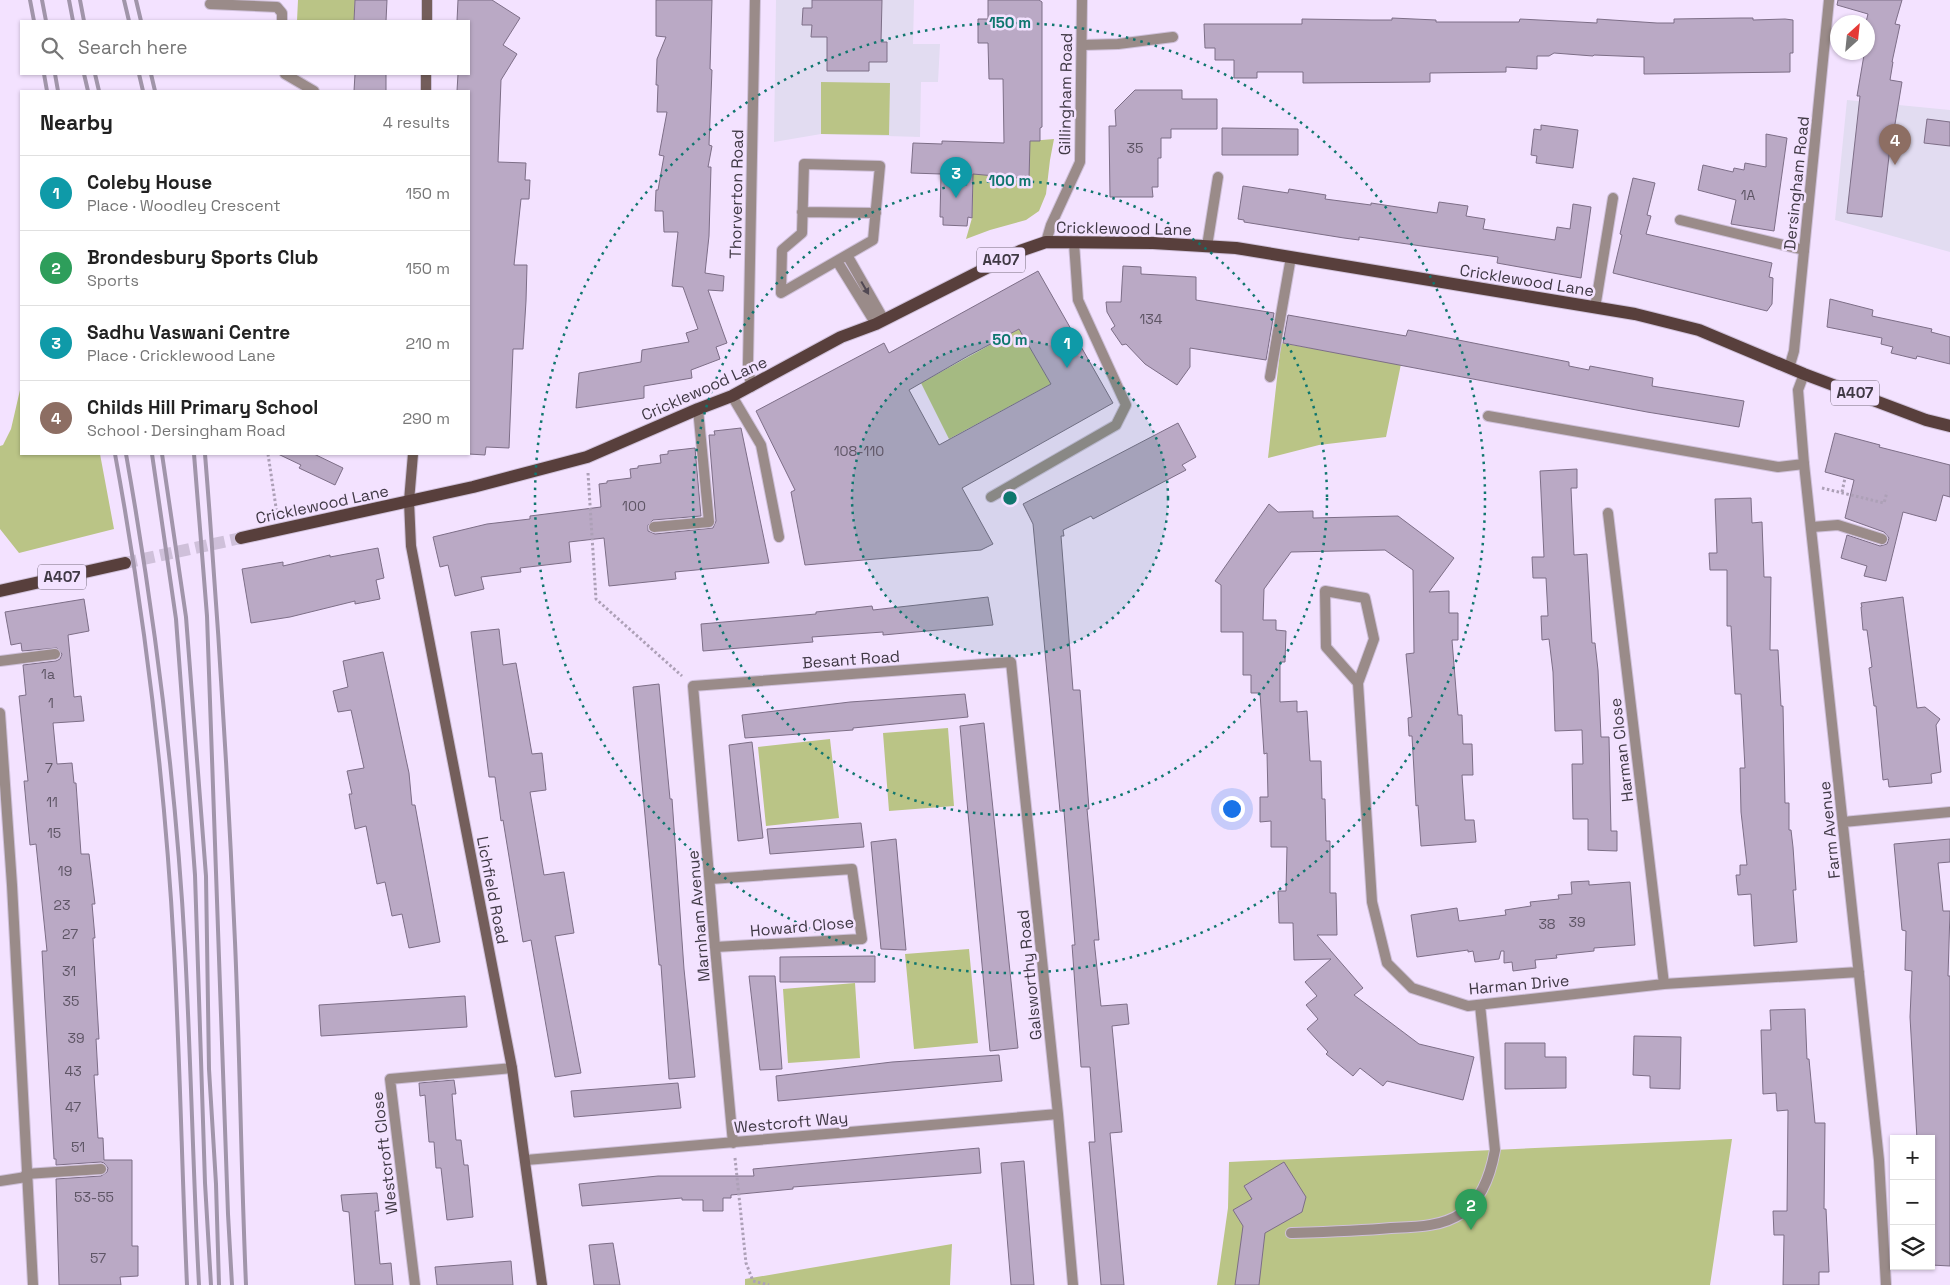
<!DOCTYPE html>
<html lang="en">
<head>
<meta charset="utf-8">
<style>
	body { margin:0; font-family:"Space Grotesk",sans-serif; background:#f2f2f2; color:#222 }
	.controls { position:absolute; right:15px; bottom:15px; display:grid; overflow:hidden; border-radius:0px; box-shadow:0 1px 4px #0004 }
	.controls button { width:45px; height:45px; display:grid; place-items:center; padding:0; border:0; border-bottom:1px solid #e0e0e0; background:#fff; color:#222; font:25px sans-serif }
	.compass { position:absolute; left:1830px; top:15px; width:45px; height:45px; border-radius:50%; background:#fff; box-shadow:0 1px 4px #0004; rotate:27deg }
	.you { position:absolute; left:1231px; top:808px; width:18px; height:18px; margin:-12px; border:4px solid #fff; border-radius:50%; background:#1a73e8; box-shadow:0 0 0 8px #1a73e833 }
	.badge { display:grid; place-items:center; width:32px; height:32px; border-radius:50%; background:#0f766e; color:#fff; font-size:16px; font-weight:700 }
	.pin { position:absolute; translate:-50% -41px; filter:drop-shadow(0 1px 2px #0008) }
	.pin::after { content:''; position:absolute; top:26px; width:18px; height:15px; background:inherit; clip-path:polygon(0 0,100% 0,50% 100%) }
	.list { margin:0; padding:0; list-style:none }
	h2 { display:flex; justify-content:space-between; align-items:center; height:65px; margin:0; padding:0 20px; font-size:21px }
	h2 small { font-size:16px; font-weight:400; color:#767676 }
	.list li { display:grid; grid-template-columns:32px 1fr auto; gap:15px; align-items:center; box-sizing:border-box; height:75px; padding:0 20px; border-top:1px solid #e0e0e0 }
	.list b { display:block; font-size:19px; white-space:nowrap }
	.list p { margin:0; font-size:16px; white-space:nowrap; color:#767676 }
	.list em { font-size:16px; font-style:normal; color:#767676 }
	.icon { flex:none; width:28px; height:28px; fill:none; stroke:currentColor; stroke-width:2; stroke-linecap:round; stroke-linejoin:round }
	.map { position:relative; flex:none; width:1950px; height:1285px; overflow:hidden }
	.search { position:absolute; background:#fff; box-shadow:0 1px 4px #0004; left:20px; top:20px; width:450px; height:55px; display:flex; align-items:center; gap:12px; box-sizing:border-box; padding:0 18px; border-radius:0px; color:#767676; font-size:19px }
	.panel { position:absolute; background:#fff; box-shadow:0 1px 4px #0004; left:20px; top:90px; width:450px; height:365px; border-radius:0px }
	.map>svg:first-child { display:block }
</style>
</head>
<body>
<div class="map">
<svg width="1950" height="1285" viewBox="0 0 1950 1285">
	<rect width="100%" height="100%" fill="#f3e2ff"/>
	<!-- education -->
	<path fill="#e2dcf1" d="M776 0H914L913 44H940L938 82H921L920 137 821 134 774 142Z
		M1847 100 1950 110V252L1835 220Z"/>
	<!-- green -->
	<path fill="#bac486" d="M298 0H355L354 21H297Z
		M821 82 890 83 889 135 821 134Z
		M1054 139 1050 160 1046 194 1039 211 1026 220 990 230 966 239 972 218 973 174 1030 141Z
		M1019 329 1051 384 949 439 921 383Z
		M1281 343 1401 364 1386 437 1319 445 1268 458Z
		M20 390 21 391V454H100L114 529 19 553 0 529V446L3 445 11 429Z
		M948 728 954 806 889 811 883 733Z
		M830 739 839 818 766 826 758 747Z
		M969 949 978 1043 914 1049 905 954Z
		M855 983 860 1058 788 1063 783 989Z
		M1732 1139 1710 1285H1217L1228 1208 1229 1162Z
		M952 1244 950 1285H745V1279Z"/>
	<!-- building -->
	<path fill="#baa9c5" stroke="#7d6e87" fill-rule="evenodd" d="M355 0H387L386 21H354Z
		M458 0H492L520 18 503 45 517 54 501 80 498 162 526 163 525 180H530L529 199H521L514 265H527L526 301 523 349H513L509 448 486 447 485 455 469 454V91H457L458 74H469V21H457Z
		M656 0H712L710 69 712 70 709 145 712 146 708 167H711L709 236 705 273 724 276 723 291 708 290 727 343 716 347 720 359 691 370 692 378 644 386V398L576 408 579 373 641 362 642 350 689 342 686 333 698 329 683 287 672 286 678 232H664L663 211H655L656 190H658L664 156 659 155 667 112H657L658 85H656L657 59 666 37 656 36Z
		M812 0H882L881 42H887V62H869V71H827V37H811L812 25H802L803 8H812Z
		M988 0H1039L1042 2V127L1040 128V141H1030L1029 179 973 174 972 218 968 217 967 226 943 225V217H940L941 174 911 173 913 143 942 144V141L1004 143 1003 79H989L988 43H978V19H988Z
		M1838 0H1902L1895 24 1900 25 1892 62H1893L1890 80 1902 82 1894 130H1892L1882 217 1847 213 1860 96H1857L1864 55 1860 54V52H1868L1866 22 1868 14 1837 5Z
		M1392 18 1436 20V22H1519L1520 19 1597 23V19L1657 23H1674V19L1740 18H1753V20L1785 19 1793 20V53H1790V72L1644 74V57L1594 55 1593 56 1554 53 1549 56H1537V69L1506 67V72L1430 73V82L1303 83V72H1257V78H1234V60H1215V48H1205L1204 24H1302V19L1371 20H1392Z
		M355 74H386V91H354Z
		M1135 90H1182V99H1217V129H1171V138H1161V158H1158V187H1152L1153 197H1110L1109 126H1116L1115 110Z
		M1927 119 1950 122V146L1924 143Z
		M1541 125 1578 130 1573 168 1536 163 1537 156 1531 155 1534 129 1541 130Z
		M1222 128 1298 129V155H1222Z
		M1766 134 1787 138 1774 231 1731 224 1736 200 1698 190 1703 165 1733 172 1734 168 1744 170 1745 163 1766 167Z
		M1633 178 1655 183 1647 215 1651 216 1646 234 1772 263 1769 277 1773 278 1772 304 1767 311 1613 273 1622 235 1620 234Z
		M1243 186 1288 193 1289 189 1326 195 1325 199 1371 205V203L1437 213 1439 202 1468 206 1466 216 1485 219 1483 229 1555 240 1557 227 1570 229 1573 204 1591 207 1581 278 1497 263 1498 257 1359 237V240L1344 238 1244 222V220L1238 219Z
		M1123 266 1141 267V274L1196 277V300L1274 313 1266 360 1190 348V367L1177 385 1145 364 1126 344 1122 345 1111 329 1115 326 1107 312 1106 302H1121Z
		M1038 271 1113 403 962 488 993 544 981 550 805 565 791 492 795 490 756 411 884 343 889 353ZM1019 329 1051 384 939 445 909 390 968 356Z
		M1830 299 1873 310 1872 316 1932 329 1931 332 1950 337V364L1917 356 1916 359 1891 353 1893 347 1881 344 1882 338 1827 327Z
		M1288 315 1406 336 1408 330 1569 362V366L1589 370 1590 366 1653 378 1652 386 1744 401 1739 427 1647 412 1283 343Z
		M1178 423 1196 457 1182 465 1186 470 1093 519 1091 516 1063 530 1064 536H1061L1073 690H1080L1089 809H1087L1099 940H1094L1101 1006 1127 1004 1129 1024 1112 1026 1122 1132 1110 1133 1124 1285H1101L1089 1142H1095L1090 1067H1081L1072 945H1075L1064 811H1060L1033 524 1023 504Z
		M741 428 769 563 675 572 676 579 609 586 604 538 569 542 571 562 520 568 521 572 481 577 484 589 455 596 448 565 440 567 433 537 487 524 530 519V516L601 507 599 484 607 483V481L631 478 630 469 638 468V466L661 463 660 455 668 454V451L695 448 701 516 653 520 648 525V531L655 534 713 528 716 521 709 435H715L714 431Z
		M1835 433 1880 445 1879 447 1950 465V497L1943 495 1936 521 1903 512 1886 581 1864 576 1867 566 1841 558 1847 535 1880 546 1887 544 1889 538 1884 532 1845 518 1854 480 1825 472Z
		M278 454H314L343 468 335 485 299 468 301 465Z
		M1577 469V488H1571L1574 555 1587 554 1592 643H1595L1598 670 1601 737H1609L1611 831H1617V851L1588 850V819H1573L1572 764H1583L1582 730 1555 731 1553 672 1549 639 1542 640 1541 616H1548L1546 578H1533L1532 557H1544L1540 471Z
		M1751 498 1752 523 1762 522 1764 577H1771L1770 650H1778L1781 706H1783L1785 803H1789V830H1791L1793 847 1796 890H1793L1797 942 1754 946 1751 894 1738 895 1736 875H1740V865H1747L1741 812 1740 768H1745L1741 694H1735L1731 626H1727V570H1710L1709 553H1717L1715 499Z
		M1269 504 1278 512 1313 511V518L1398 516 1454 558 1429 592 1449 591V613H1458V640H1452L1458 715H1462L1463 744H1472L1473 775H1462L1465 820H1474L1476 842 1421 846 1418 805 1416 806 1412 736H1409L1408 718 1412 717 1406 654 1414 653 1413 570 1385 550 1291 552 1264 589 1263 620H1276V630L1286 631 1285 662H1280V702L1297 701V712L1307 711 1310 761H1321L1322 799H1325L1326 841H1330V893H1336L1337 935H1317L1363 988 1354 995 1419 1044 1474 1057 1463 1100 1387 1081 1383 1086 1360 1068 1353 1076 1326 1054 1328 1052 1307 1029 1318 1019 1306 1005 1317 996 1305 982 1331 959 1294 960 1293 923H1279L1278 891H1286L1287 847H1271V821L1260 822V797H1268L1267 753 1264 754 1260 693H1251V675H1243V632H1221V585L1215 581Z
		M378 548 384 578 376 580 380 599 355 604V601L290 617 251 623 242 569 283 562V566L330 555V557Z
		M988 597 993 625 883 635V632L812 637 813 642 703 651 701 624 816 614V612L872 606 873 610Z
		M1903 597 1917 708 1925 707 1940 719 1936 725 1941 772 1931 774 1932 783 1889 787 1888 779 1883 780 1876 706H1874L1869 668 1872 667 1867 630H1863L1861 607H1862L1861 603Z
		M84 599 89 631 68 635 74 697 81 696 84 721 53 723 55 744 57 764 72 763 74 783H76L81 854H89L95 904H92L95 938H93L99 1039H96L98 1075H94L98 1138H103L104 1160H132V1246H138V1276L120 1277 121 1285H59L56 1179 101 1176 107 1172 108 1168 104 1163 101 1162 56 1165V1159H54L42 951H47L36 844 30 845 24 781H28L19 696 26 695 23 665 56 661 60 659 62 654 57 648 22 651 21 643 11 645 5 612Z
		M499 629 503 665 516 663 532 754 542 753 546 790 530 792 544 875 564 872 574 933 555 936 581 1073 555 1077 531 940 523 942 503 820 501 821 495 777H489L471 632Z
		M383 652 409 773 412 805H415L440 942 409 948 402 914 392 916 385 882 377 884 366 826 355 829 349 794H352L347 771 364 768 351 710 338 712 333 691 348 687 343 661Z
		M659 684 670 799H672L684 969 695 1077 669 1079 661 965H659L633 687Z
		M965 694 968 717 853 728V730L745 738 742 715 850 702Z
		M984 723 1018 1048 990 1051 960 726Z
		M752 742 763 838 738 841 729 745Z
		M861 823 864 847 770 854 767 829Z
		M896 839 906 950 881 949 871 842Z
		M1950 839V862L1938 863 1943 911H1950L1948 976H1950V1266L1931 1265V1139H1917L1910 1017 1912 971 1905 970 1906 931 1902 930 1894 844Z
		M1589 881V885L1630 882 1635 945 1594 948V951L1556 955 1557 958 1535 960 1536 968 1513 971 1512 962 1504 963V951H1501L1499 959 1475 962 1473 951 1468 952V950L1417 957 1411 915 1457 908 1459 921 1506 915 1505 910 1531 906 1530 902 1559 899 1558 895 1572 894 1571 882Z
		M875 956V982H780V957Z
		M749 976H775L782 1069 760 1070Z
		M465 996 467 1027 321 1036 319 1005Z
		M1805 1009 1807 1059H1809L1815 1123H1825L1824 1209H1826L1829 1272H1819V1285H1783L1784 1235H1774L1773 1211H1787L1788 1110 1777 1111 1776 1093 1763 1094 1761 1030H1771L1770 1010Z
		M1634 1036 1681 1037 1680 1089 1650 1088V1076L1633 1075Z
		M1505 1043H1545V1057H1566V1088L1505 1089Z
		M999 1055 1002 1081 778 1101 776 1076 892 1062Z
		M454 1080 456 1094H452L456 1140H461L464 1165H468L473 1217 447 1220 441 1168H436L434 1142H429L425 1095 420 1096 419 1083Z
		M678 1083 681 1108 574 1117 571 1091Z
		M979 1148 981 1173 793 1187V1189L731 1195V1198H723V1211H703V1200H682V1198L582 1206 579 1184 658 1176H754L753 1169Z
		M1024 1161 1034 1285H1011L1001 1163Z
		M1284 1162 1306 1197 1302 1212 1265 1233 1259 1285H1235L1243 1226 1233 1210 1252 1199 1244 1186Z
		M377 1193 379 1211H375L380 1264 391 1263 393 1285H355L349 1212 343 1211 341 1195Z
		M613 1243 620 1285H594L589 1245Z
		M511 1261 513 1285H437L435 1267Z"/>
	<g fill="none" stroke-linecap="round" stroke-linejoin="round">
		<!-- primary-tunnel -->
		<path stroke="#cfc0da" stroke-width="12" stroke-dasharray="12 6" stroke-linecap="butt" d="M125 563 241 538"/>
		<!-- lane casing -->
		<g stroke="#cfc0da" stroke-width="12">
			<path id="lane" d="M210 4 277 7 282 13V21
				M1082 45 1118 44 1173 37
				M804 164 880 166 873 240 781 293 782 250 802 233Z
				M802 212 876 213
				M1680 220 1804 250
				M1207 246 1218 177
				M847 255 884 320
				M837 261 876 324
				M1270 377 1291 257
				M732 396 761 445 779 537
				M1488 416 1778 467 1804 464
				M654 527 709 522 698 409
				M1812 527 1838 525 1882 539
				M0 661 55 654
				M26 1174 101 1169
				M1291 1233C1324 1232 1358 1231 1391 1228 1415 1227 1442 1227 1462 1213 1482 1200 1491 1172 1495 1150L1480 1005"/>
		</g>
		<!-- street casing -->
		<g stroke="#cfc0da" stroke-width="12">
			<path id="street" d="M285 74 314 91
				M1046 242 1051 225 1080 162 1082 0
				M1595 308 1613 198
				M1789 368 1794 351 1829 0
				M1804 374 1798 390 1804 464 1879 1160 1886 1285
				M751 387 748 364 755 0
				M991 497 1116 425 1126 405 1078 300 1074 243
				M1608 513 1664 984
				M1325 591 1365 598 1374 639 1358 683 1326 647Z
				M1358 683 1372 902 1387 963 1412 988 1468 1006 1664 984 1859 972
				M0 713 12 885 33 1285
				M1843 822 1950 812
				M710 879 852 869 862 939 715 947
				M733 1143 715 947 693 686 1011 662 1058 1114 1073 1285
				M526 1160 1058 1114
				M0 1181 26 1177
				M415 1285 390 1079 512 1068"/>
		</g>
		<!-- secondary casing -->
		<g stroke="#cfc0da" stroke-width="12">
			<path id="secondary" d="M427 21V0
				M426 91V74
				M413 454 409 501 411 546 512 1068 542 1285"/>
		</g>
		<!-- primary casing -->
		<g stroke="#cfc0da" stroke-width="14">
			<path id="primary" d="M241 538 473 487 587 457 698 409 732 396 841 337 876 324 1020 251 1046 242 1153 243 1236 248 1635 314 1699 330 1804 374 1926 420 1950 426
				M0 591 125 563"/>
		</g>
		<!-- path -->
		<path stroke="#ada0b7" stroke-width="3" stroke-dasharray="2.5 2.5" stroke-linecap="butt" d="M268 454 277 514
			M588 473 596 599 682 676
			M1822 488 1884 503 1887 492
			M1842 492 1845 478
			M735 1158 746 1263 753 1281 769 1285"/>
		<!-- lane -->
		<use href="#lane" stroke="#9a8b89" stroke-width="10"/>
		<!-- street -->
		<use href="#street" stroke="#9a8b89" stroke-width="10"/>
		<!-- secondary -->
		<use href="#secondary" stroke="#745e5b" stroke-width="10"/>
		<!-- primary -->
		<use href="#primary" stroke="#583f3c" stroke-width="12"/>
		<!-- rail -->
		<path stroke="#a195aa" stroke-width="4" d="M30 0 34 21
			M42 0 46 21
			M69 0 73 21
			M80 0 84 21
			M124 0 129 21
			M136 0 141 21
			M44 74 47 91
			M55 74 58 91
			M84 74 88 91
			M95 74 99 91
			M139 74 143 91
			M151 74 155 91
			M115 454C145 617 165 783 174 949 180 1061 182 1173 187 1285
			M126 454C155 618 176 783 185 949 191 1061 193 1173 199 1285
			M152 454 176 619 195 875 205 1183 211 1285
			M162 454 186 617 206 876 209 1069 216 1184 219 1285
			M194 454 207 616 228 1214 232 1285
			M205 454C218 616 228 779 235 942 240 1056 241 1171 246 1285"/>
	</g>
	<!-- one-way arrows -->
	<defs><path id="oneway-solid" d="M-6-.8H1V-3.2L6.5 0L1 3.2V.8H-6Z" transform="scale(1.25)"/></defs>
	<use fill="#524953" href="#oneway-solid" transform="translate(865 288) rotate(60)"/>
	<!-- distance rings -->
	<circle cx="1010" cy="498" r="158" fill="#0f766e" fill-opacity=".12"/>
	<g fill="none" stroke="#0f766e" stroke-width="2.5" stroke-dasharray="2.5 5">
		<circle cx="1010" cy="498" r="158"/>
		<circle cx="1010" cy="498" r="317"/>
		<circle cx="1010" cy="498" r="475"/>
	</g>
	<g text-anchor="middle" stroke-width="5" stroke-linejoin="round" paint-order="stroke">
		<!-- number labels -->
		<g font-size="14" fill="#5e5565">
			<text x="1135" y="153">35</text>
			<text x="1748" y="200">1A</text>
			<text x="1151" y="324">134</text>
			<text x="859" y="456">108-110</text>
			<text x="634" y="511">100</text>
			<text x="48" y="679">1a</text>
			<text x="51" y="708">1</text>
			<text x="49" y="773">7</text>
			<text x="52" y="807">11</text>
			<text x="54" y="838">15</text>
			<text x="65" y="876">19</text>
			<text x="62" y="910">23</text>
			<text x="1577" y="927">39</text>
			<text x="1547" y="929">38</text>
			<text x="70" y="939">27</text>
			<text x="69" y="976">31</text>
			<text x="71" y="1006">35</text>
			<text x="76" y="1043">39</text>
			<text x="73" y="1076">43</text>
			<text x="73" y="1112">47</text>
			<text x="78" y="1152">51</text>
			<text x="94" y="1202">53-55</text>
			<text x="98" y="1263">57</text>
		</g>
		<!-- shield labels -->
		<g fill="#f3e2ff" stroke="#766c7d" stroke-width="1">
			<rect x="977" y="247.5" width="48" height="25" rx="4"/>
			<rect x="1831" y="380.5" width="48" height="25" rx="4"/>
			<rect x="38" y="564.5" width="48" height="25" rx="4"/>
		</g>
		<g font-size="15" font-weight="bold" fill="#403945">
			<text x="1001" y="265">A407</text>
			<text x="1855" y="398">A407</text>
			<text x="62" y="582">A407</text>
		</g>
		<!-- street labels -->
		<g font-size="16" fill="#403945" stroke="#f3e2ff">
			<text transform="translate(1065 94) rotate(-89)" y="6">Gillingham Road</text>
			<text transform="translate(1796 183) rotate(-84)" y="6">Dersingham Road</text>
			<text transform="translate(736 194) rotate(-89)" y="6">Thorverton Road</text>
			<text transform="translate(1124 228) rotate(1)" y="6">Cricklewood Lane</text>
			<text transform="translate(1527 280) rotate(9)" y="6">Cricklewood Lane</text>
			<text transform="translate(704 388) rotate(-24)" y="6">Cricklewood Lane</text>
			<text transform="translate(322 504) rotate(-12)" y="6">Cricklewood Lane</text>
			<text transform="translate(851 659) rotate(-4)" y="6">Besant Road</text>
			<text transform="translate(1621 750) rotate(-97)" y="6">Harman Close</text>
			<text transform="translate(1829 830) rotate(-96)" y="6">Farm Avenue</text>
			<text transform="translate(493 890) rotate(79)" y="6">Lichfield Road</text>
			<text transform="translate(698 916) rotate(-95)" y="6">Marnham Avenue</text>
			<text transform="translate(802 926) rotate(-5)" y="6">Howard Close</text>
			<text transform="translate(1029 975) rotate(-96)" y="6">Galsworthy Road</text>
			<text transform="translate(1519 984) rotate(-5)" y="6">Harman Drive</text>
			<text transform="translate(791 1122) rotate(-5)" y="6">Westcroft Way</text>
			<text transform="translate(384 1153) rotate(-97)" y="6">Westcroft Close</text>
		</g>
	</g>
	<circle cx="1010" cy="498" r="8" fill="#0f766e" stroke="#f3e2ff" stroke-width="2.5"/>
	<g font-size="15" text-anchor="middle" font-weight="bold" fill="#0f766e" stroke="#f3e2ff" stroke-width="5" stroke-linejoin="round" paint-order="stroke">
		<text x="1010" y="28">150 m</text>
		<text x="1010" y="186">100 m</text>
		<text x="1010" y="345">50 m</text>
	</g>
</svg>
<div class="controls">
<button>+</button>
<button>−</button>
<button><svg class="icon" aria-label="layers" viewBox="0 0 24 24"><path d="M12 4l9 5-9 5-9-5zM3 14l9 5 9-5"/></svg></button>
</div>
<svg class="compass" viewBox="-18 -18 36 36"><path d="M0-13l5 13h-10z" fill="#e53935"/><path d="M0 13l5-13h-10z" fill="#767676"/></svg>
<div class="you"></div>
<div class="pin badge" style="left:1067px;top:368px;background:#0f9aa8">1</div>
<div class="pin badge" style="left:1471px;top:1230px;background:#2e9e5b">2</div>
<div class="pin badge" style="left:956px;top:198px;background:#0f9aa8">3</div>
<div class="pin badge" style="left:1895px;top:165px;background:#8d6e63">4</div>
<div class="search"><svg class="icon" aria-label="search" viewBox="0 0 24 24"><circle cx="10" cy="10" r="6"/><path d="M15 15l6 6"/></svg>Search here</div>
<section class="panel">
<h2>Nearby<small>4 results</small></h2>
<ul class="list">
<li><span class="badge" style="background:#0f9aa8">1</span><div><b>Coleby House</b><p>Place · Woodley Crescent</p></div><em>150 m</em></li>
<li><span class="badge" style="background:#2e9e5b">2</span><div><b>Brondesbury Sports Club</b><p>Sports</p></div><em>150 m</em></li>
<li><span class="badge" style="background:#0f9aa8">3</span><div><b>Sadhu Vaswani Centre</b><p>Place · Cricklewood Lane</p></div><em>210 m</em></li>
<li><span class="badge" style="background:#8d6e63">4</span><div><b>Childs Hill Primary School</b><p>School · Dersingham Road</p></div><em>290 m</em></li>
</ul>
</section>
</div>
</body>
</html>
